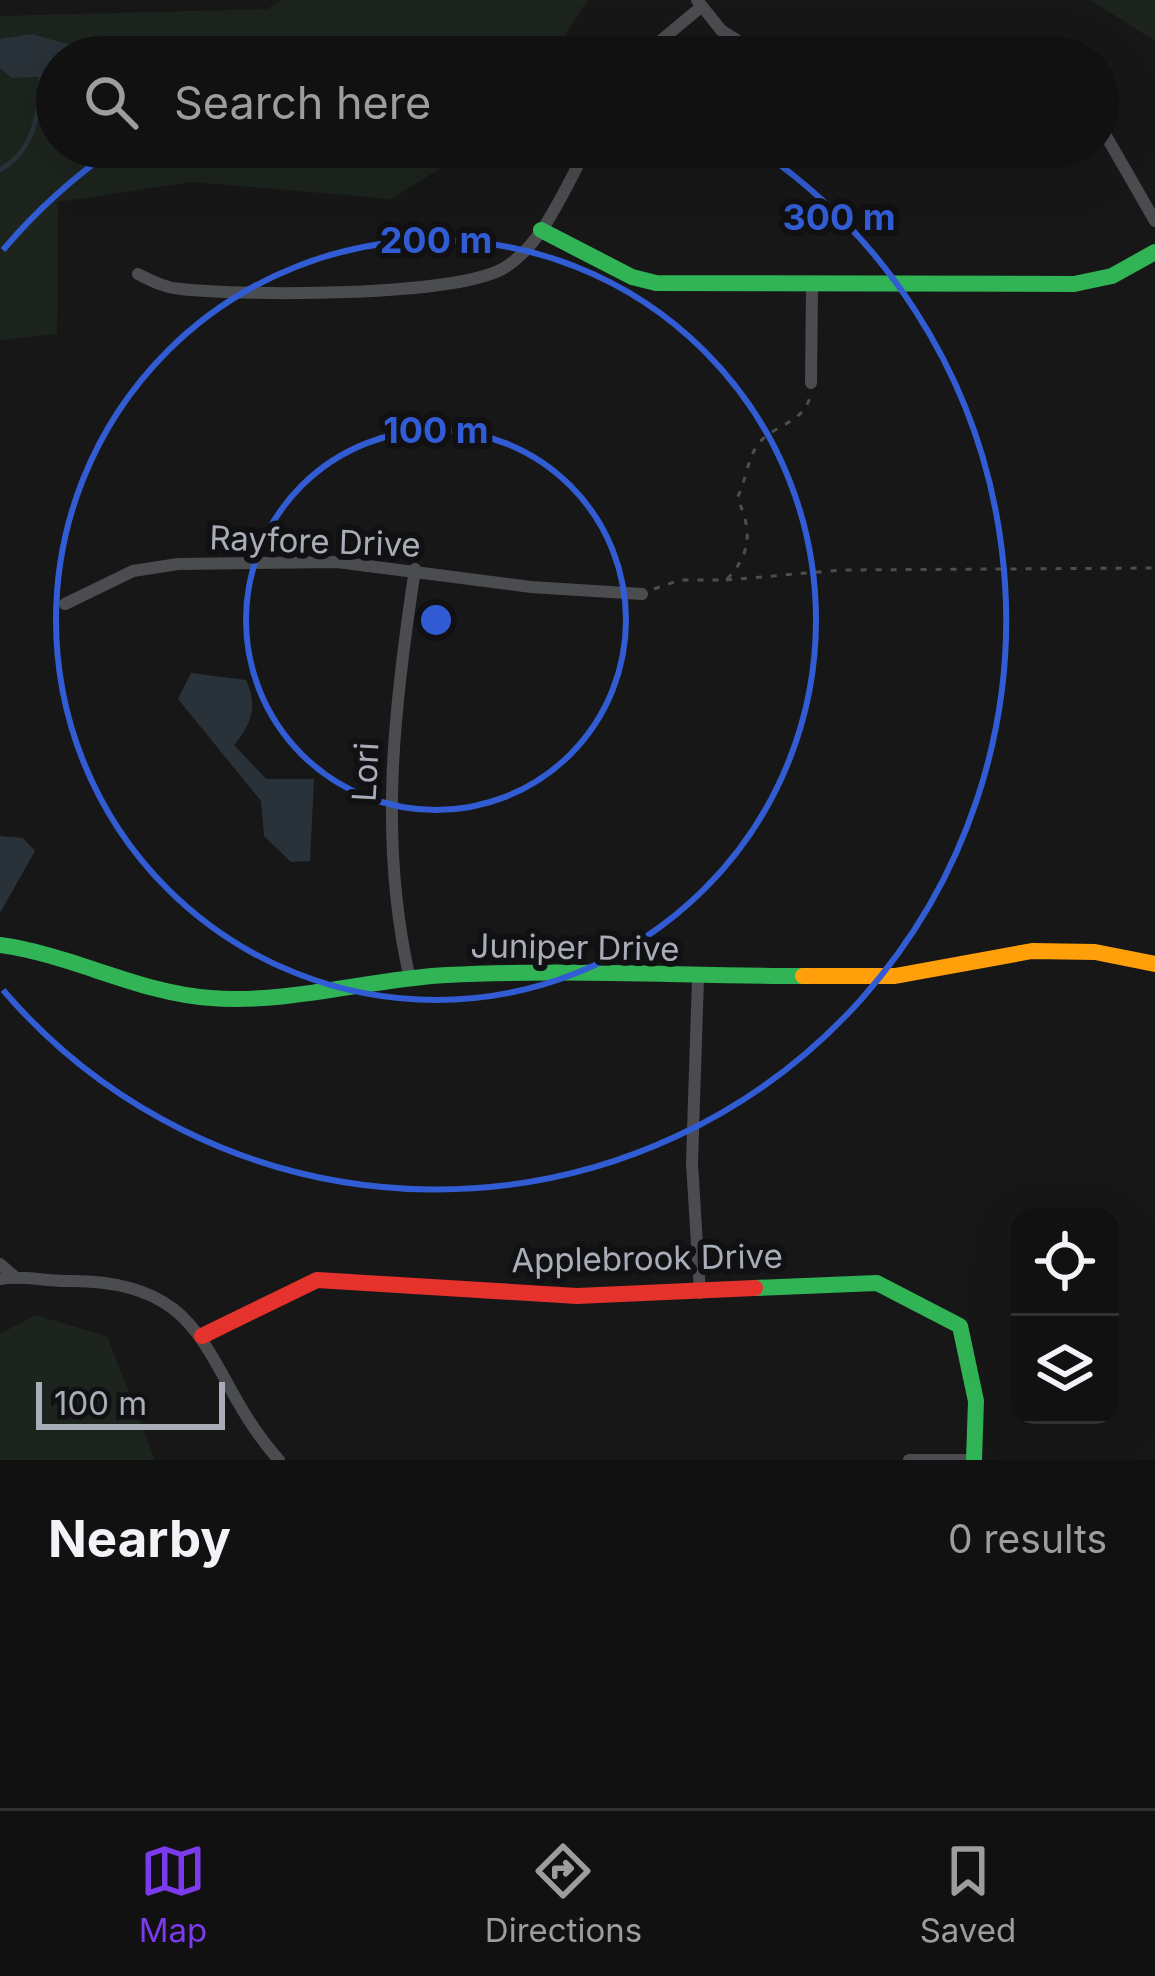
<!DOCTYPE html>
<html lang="en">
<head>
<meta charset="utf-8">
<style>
	body { margin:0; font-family:Inter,sans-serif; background:#1a1a1a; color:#f1f3f6 }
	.controls { position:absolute; right:36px; bottom:36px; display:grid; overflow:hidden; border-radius:24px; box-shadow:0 12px 48px #0002 }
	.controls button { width:108px; height:108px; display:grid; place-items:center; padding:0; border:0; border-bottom:3px solid #303131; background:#111; color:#f1f3f6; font:60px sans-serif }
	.scale { position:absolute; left:36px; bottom:30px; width:189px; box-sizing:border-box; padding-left:12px; border:6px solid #a8adb8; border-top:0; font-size:33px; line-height:42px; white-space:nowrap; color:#a8adb8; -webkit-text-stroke:9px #111113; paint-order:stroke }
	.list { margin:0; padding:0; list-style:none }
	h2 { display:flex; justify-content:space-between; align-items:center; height:156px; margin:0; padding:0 48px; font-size:51px }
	h2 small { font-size:39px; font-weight:400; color:#9c9d9f }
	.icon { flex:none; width:66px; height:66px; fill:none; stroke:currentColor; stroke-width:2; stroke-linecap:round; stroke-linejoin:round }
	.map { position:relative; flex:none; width:1155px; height:1460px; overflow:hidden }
	.search { position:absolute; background:#111; box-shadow:0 12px 48px #0002; left:36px; right:36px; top:36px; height:132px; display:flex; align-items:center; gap:30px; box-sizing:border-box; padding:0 42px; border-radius:66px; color:#9c9d9f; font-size:45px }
	.sheet { height:348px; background:#111 }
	nav { display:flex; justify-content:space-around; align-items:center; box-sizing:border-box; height:168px; border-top:3px solid #303131; background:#111; font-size:33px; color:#9c9d9f }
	nav a { display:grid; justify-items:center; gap:6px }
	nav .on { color:#7c3aed }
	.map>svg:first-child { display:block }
</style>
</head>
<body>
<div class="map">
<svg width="1155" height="1460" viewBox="0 0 1155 1460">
	<rect width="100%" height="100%" fill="#171717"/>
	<!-- green -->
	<path fill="#1d241e" d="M282 0H588L550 57H57V147H475L391 199 192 182 58 202 57 334 0 340V16L267 9Z
		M1088 0H1155V41L1092 1Z
		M35 1315 107 1336 155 1460H0V1334Z"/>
	<!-- water -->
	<path fill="#2a3239" d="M32 34 77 47 74 57H57V76L12 78 0 68V39Z
		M191 673 246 680C258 705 252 724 234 745L266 779H314L310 861 291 862 264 836 261 801 178 699Z
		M0 836 23 838 35 851 0 913Z"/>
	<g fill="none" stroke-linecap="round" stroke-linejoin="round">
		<!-- stream -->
		<path stroke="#2a3239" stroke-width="4.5" d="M72 47 100 57
			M329 57 336 54
			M0 170C38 147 38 111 42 71"/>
		<!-- path -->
		<path stroke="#4d4e52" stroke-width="3" stroke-dasharray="6 9" stroke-linecap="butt" d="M726 580 842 570 1155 568
			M654 589 680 580H726C751 555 753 530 737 498 746 482 747 458 759 443 775 424 802 424 810 397"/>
		<!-- street -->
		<path stroke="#4b4c50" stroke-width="12" d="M697 0 721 30 763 57
			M641 57 701 7
			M1098 122 1155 221
			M138 274C152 281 165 288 181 289 244 296 455 297 504 268 544 244 565 186 588 147
			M811 383 812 286
			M65 604 133 571 178 564 337 562 531 587 642 594
			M698 978 692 1163 700 1293
			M410 979C378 841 394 707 415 569
			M0 1264 14 1276
			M0 1279C21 1275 43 1281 65 1281 217 1278 201 1374 279 1460
			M909 1460H974"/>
		<!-- fast -->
		<path stroke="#30b455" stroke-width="16" d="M541 230 632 277 656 283 1074 284 1112 276 1155 252
			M0 945C73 955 138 993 211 998 291 1004 368 979 447 975 565 969 685 976 803 976
			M755 1288 877 1283 960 1326 976 1401 974 1460"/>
		<!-- slow -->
		<path stroke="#ff9f0a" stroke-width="16" d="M803 976H895L1032 951 1095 952 1155 964"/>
		<!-- jam -->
		<path stroke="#e5322d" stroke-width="16" d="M202 1336 317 1280 577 1296 755 1288"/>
	</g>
	<!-- distance rings -->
	<g fill="none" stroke="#325cd3" stroke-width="6">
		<circle cx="436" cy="620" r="190"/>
		<circle cx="436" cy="620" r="380"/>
		<path d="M3 250A570 570 0 0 1 117 147M352 56A570 570 0 0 1 520 56M755 147A570 570 0 1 1 3 990"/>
	</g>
	<g text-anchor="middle" stroke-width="12" stroke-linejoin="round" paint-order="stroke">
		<!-- street labels -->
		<g font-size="33" fill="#a8adb8" stroke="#111113">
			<text transform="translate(315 541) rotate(2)" y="12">Rayfore Drive</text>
			<text transform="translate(365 772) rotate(-87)" y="12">Lori</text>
			<text transform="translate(575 947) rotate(1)" y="12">Juniper Drive</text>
			<text transform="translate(647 1258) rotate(-1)" y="12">Applebrook Drive</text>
		</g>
	</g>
	<circle cx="436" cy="620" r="18" fill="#325cd3" stroke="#111113" stroke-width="6"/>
	<g font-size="36" text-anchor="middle" font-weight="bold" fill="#325cd3" stroke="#111113" stroke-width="12" stroke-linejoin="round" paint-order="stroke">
		<text x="839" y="230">300 m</text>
		<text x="436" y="253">200 m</text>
		<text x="436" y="443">100 m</text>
	</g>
</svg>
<div class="controls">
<button><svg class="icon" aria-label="locate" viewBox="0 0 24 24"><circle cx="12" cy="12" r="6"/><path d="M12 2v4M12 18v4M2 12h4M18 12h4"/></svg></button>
<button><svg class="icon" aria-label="layers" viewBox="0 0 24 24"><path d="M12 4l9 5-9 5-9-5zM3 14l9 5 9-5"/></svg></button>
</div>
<div class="scale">100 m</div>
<div class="search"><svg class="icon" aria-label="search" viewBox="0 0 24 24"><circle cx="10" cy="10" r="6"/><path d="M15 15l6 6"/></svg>Search here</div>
</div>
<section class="sheet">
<h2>Nearby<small>0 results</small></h2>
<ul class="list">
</ul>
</section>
<nav>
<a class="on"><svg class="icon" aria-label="map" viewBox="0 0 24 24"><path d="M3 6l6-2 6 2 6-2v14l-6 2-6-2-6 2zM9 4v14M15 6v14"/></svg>Map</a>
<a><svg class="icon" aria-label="directions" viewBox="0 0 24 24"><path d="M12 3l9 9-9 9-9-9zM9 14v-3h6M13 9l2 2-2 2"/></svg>Directions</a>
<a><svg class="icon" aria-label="saved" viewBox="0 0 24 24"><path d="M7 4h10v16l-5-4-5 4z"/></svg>Saved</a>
</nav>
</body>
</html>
